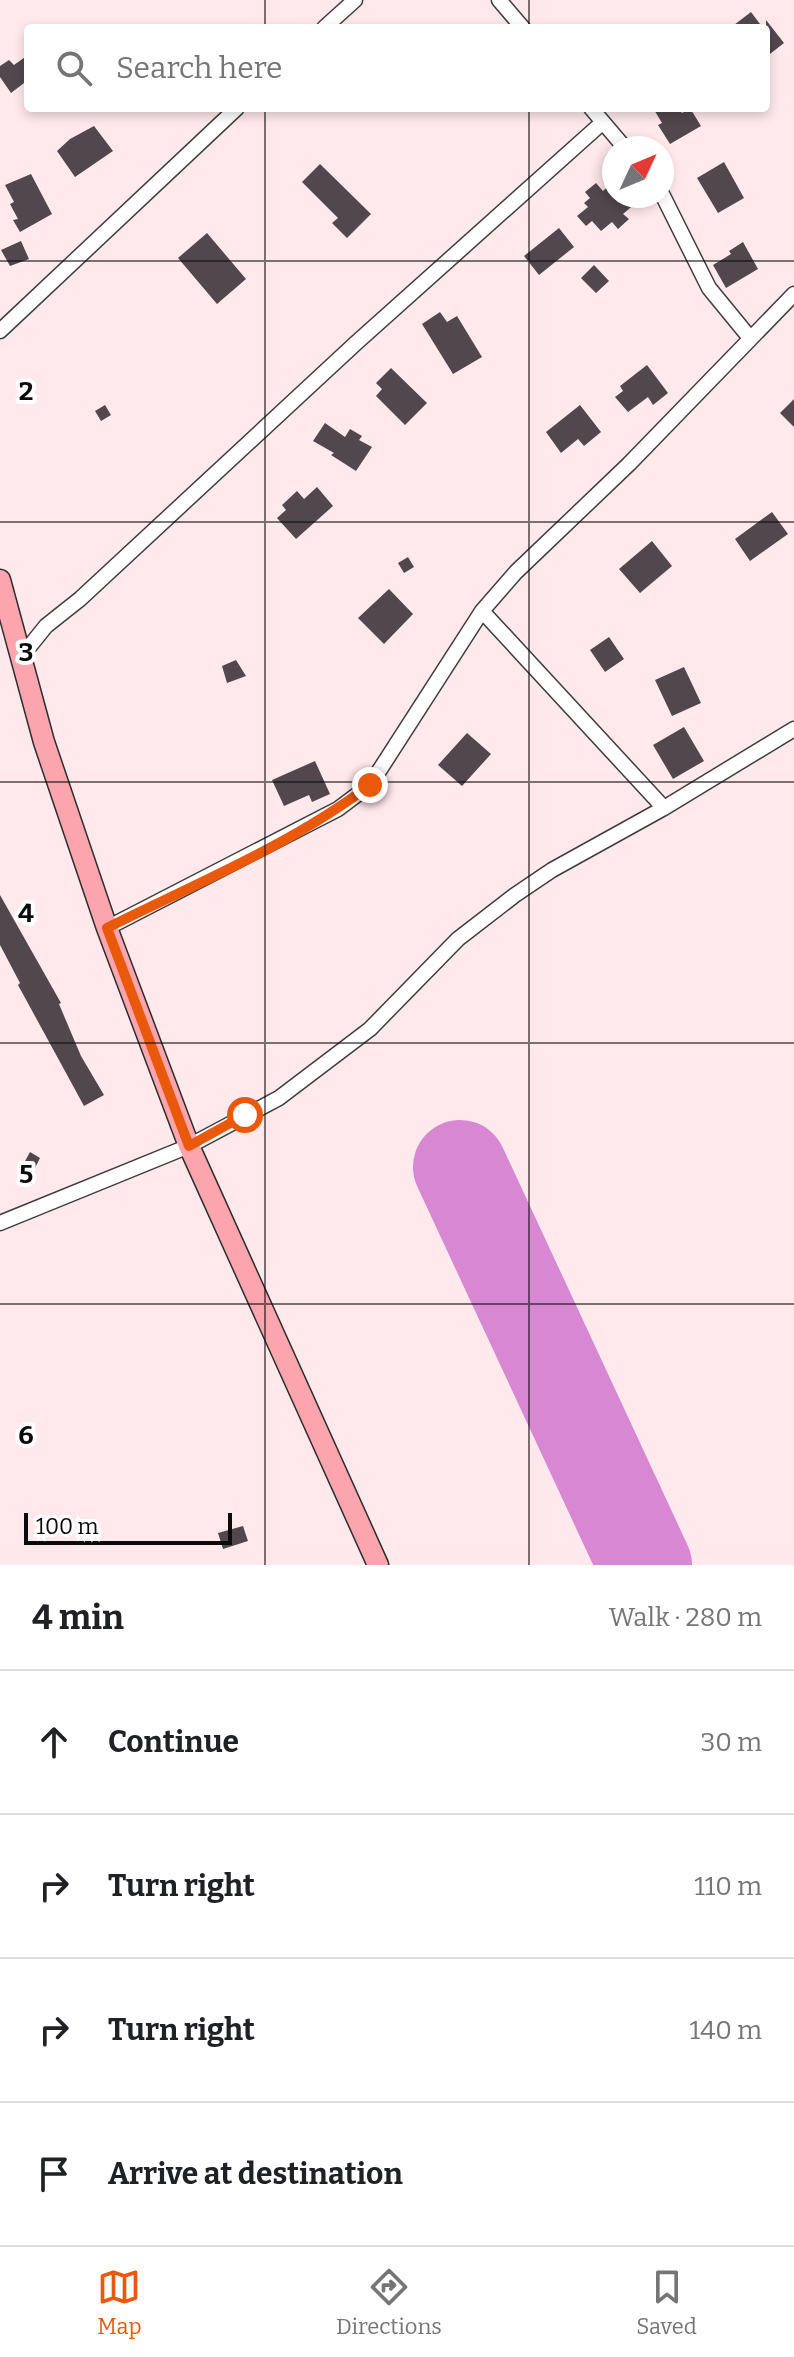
<!DOCTYPE html>
<html lang="en">
<head>
<meta charset="utf-8">
<style>
	body { margin:0; font-family:Bitter,serif; background:#f2f2f2; color:#202124 }
	.compass { position:absolute; left:602px; top:136px; width:72px; height:72px; border-radius:50%; background:#fff; box-shadow:0 4px 12px #0003; rotate:46deg }
	.scale { position:absolute; left:24px; bottom:20px; width:208px; box-sizing:border-box; padding-left:8px; border:4px solid #0b0b0b; border-top:0; font-size:22px; line-height:28px; white-space:nowrap; color:#0b0b0b; -webkit-text-stroke:6px #fff; paint-order:stroke }
	.stop { position:absolute; width:24px; height:24px; margin:-18px; border:6px solid #ea580c; border-radius:50%; background:#fff }
	.stop.end { background:#ea580c; border-color:#fff; box-shadow:0 2px 8px #0008 }
	.list { margin:0; padding:0; list-style:none }
	h2 { display:flex; justify-content:space-between; align-items:center; height:104px; margin:0; padding:0 32px; font-size:34px }
	h2 small { font-size:26px; font-weight:400; color:#757577 }
	.list li { display:grid; grid-template-columns:52px 1fr auto; gap:24px; align-items:center; box-sizing:border-box; height:144px; padding:0 32px; border-top:2px solid #e0e0e0 }
	.list b { display:block; font-size:30px; white-space:nowrap }
	.list em { font-size:26px; font-style:normal; color:#757577 }
	.icon { flex:none; width:44px; height:44px; fill:none; stroke:currentColor; stroke-width:2; stroke-linecap:round; stroke-linejoin:round }
	.map { position:relative; flex:none; width:794px; height:1565px; overflow:hidden }
	.search { position:absolute; background:#fff; box-shadow:0 4px 12px #0003; left:24px; right:24px; top:24px; height:88px; display:flex; align-items:center; gap:20px; box-sizing:border-box; padding:0 28px; border-radius:8px; color:#757577; font-size:30px }
	.sheet { height:680px; background:#fff }
	nav { display:flex; justify-content:space-around; align-items:center; box-sizing:border-box; height:112px; border-top:2px solid #e0e0e0; background:#fff; font-size:22px; color:#757577 }
	nav a { display:grid; justify-items:center; gap:4px }
	nav .on { color:#ea580c }
	.map>svg:first-child { display:block }
</style>
</head>
<body>
<div class="map">
<svg width="794" height="1565" viewBox="0 0 794 1565">
	<rect width="100%" height="100%" fill="#ffe9ed"/>
	<g fill="none" stroke-linecap="round" stroke-linejoin="round">
		<!-- runway -->
		<path stroke="#d888d2" stroke-width="94" d="M460 1167 645 1565"/>
	</g>
	<!-- building -->
	<path fill="#53474e" d="M751 12 763 28H730Z
		M766 20 784 43 766 57Z
		M28 55V80L11 93 0 77V66L9 60 14 65Z
		M653 108H679L682 113 690 108 701 126 670 144 658 125 662 123Z
		M94 126 113 151 75 177 57 151 70 139Z
		M724 162 744 198 718 213 697 178Z
		M320 164 371 214 347 238 332 223 338 218 302 182Z
		M31 174 52 214 20 232 13 220 18 219 10 204 14 202 5 185Z
		M614 181V196H644L623 214 629 219 618 229 612 222 601 231 592 221 586 226 577 216 588 207 584 203 590 198 585 192 596 183 603 191Z
		M559 228 574 247 539 275 524 256Z
		M207 233 246 279 217 304 178 258Z
		M21 241 29 259 10 266 1 250Z
		M743 242 758 269 726 288 713 265 731 254 729 251Z
		M594 265 609 281 596 293 581 278Z
		M440 312 447 322 457 316 482 357 453 374 422 324Z
		M647 365 668 393 653 405 648 397 628 412 615 397 623 391 620 386Z
		M391 368 427 403 405 425 376 396 382 389 376 383Z
		M794 399V427L780 413Z
		M105 405 111 415 101 421 95 411Z
		M580 405 601 432 584 446 578 439 561 453 546 432Z
		M325 423 345 437 350 429 362 436 359 440 372 447 356 471 331 455 334 453 313 441Z
		M317 487 333 506 296 539 277 518 286 510 282 505 297 491 304 499Z
		M772 512 788 534 750 561 735 539Z
		M652 541 672 566 640 593 619 569Z
		M408 557 414 567 404 573 398 563Z
		M389 589 413 614 384 644 358 618Z
		M609 637 624 659 605 672 590 650Z
		M236 660 246 676 227 683 222 666Z
		M684 667 701 703 672 716 655 680Z
		M684 727 704 761 673 779 653 745Z
		M467 733 491 754 462 786 438 765Z
		M315 761 330 794 312 802 309 795 284 806 272 780Z
		M0 895 61 1003 59 1004 81 1056 104 1095 84 1106 18 985 20 983 0 945Z
		M30 1152 40 1158 35 1168 24 1163Z
		M243 1526 248 1541 223 1549 218 1533Z"/>
	<g fill="none" stroke-linecap="round" stroke-linejoin="round">
		<!-- street casing -->
		<g stroke="#3e3e3e" stroke-width="17">
			<path id="street" d="M499 0 523 28
				M324 28 355 0
				M591 108 625 148
				M662 194 709 288 750 338
				M0 331 237 108
				M482 611 664 808
				M21 657 46 626 80 599 356 343 603 122
				M107 928 338 809 370 785 482 611 516 572 629 464 794 294
				M0 1223 189 1146 279 1098 370 1029 458 939 515 895 552 870 664 808 794 729"/>
		</g>
		<!-- secondary casing -->
		<g stroke="#2d2d2d" stroke-width="23">
			<path id="secondary" d="M0 580 44 742 107 928 189 1146 378 1565"/>
		</g>
		<!-- street -->
		<use href="#street" stroke="#fff" stroke-width="14"/>
		<!-- secondary -->
		<use href="#secondary" stroke="#fda5ae" stroke-width="20"/>
	</g>
	<g fill="none" stroke-linecap="round" stroke-linejoin="round">
		<!-- route -->
		<path stroke="#ea580c" stroke-width="10" d="M245 1115 189 1146 107 928C195 884 291 845 370 785"/>
	</g>
	<!-- grid -->
	<path fill="none" stroke="#0b0b0b" stroke-width="2" stroke-opacity="0.55" d="M265 0V28M529 0V28M265 108V1565M529 108V1565M0 261H794M0 522H794M0 782H794M0 1043H794M0 1304H794"/>
	<g font-size="26" text-anchor="middle" font-weight="bold" fill="#0b0b0b" stroke="#fff" stroke-width="8" stroke-linejoin="round" paint-order="stroke">
		<text x="26" y="400">2</text>
		<text x="26" y="661">3</text>
		<text x="26" y="922">4</text>
		<text x="26" y="1183">5</text>
		<text x="26" y="1444">6</text>
	</g>
</svg>
<svg class="compass" viewBox="-18 -18 36 36"><path d="M0-13l5 13h-10z" fill="#e53935"/><path d="M0 13l5-13h-10z" fill="#757577"/></svg>
<div class="scale">100 m</div>
<div class="stop" style="left:245px;top:1115px"></div>
<div class="stop end" style="left:370px;top:785px"></div>
<div class="search"><svg class="icon" aria-label="search" viewBox="0 0 24 24"><circle cx="10" cy="10" r="6"/><path d="M15 15l6 6"/></svg>Search here</div>
</div>
<section class="sheet">
<h2>4 min<small>Walk · 280 m</small></h2>
<ul class="list">
<li><svg class="icon" aria-label="ahead" viewBox="0 0 24 24"><path d="M12 20V5M6 11l6-6 6 6"/></svg><div><b>Continue</b></div><em>30 m</em></li>
<li><svg class="icon" aria-label="right" viewBox="0 0 24 24"><path d="M7 20v-9h11M14 6l5 5-5 5"/></svg><div><b>Turn right</b></div><em>110 m</em></li>
<li><svg class="icon" aria-label="right" viewBox="0 0 24 24"><path d="M7 20v-9h11M14 6l5 5-5 5"/></svg><div><b>Turn right</b></div><em>140 m</em></li>
<li><svg class="icon" aria-label="arrive" viewBox="0 0 24 24"><path d="M6 21V4h12l-3 4 3 4H6"/></svg><div><b>Arrive at destination</b></div></li>
</ul>
</section>
<nav>
<a class="on"><svg class="icon" aria-label="map" viewBox="0 0 24 24"><path d="M3 6l6-2 6 2 6-2v14l-6 2-6-2-6 2zM9 4v14M15 6v14"/></svg>Map</a>
<a><svg class="icon" aria-label="directions" viewBox="0 0 24 24"><path d="M12 3l9 9-9 9-9-9zM9 14v-3h6M13 9l2 2-2 2"/></svg>Directions</a>
<a><svg class="icon" aria-label="saved" viewBox="0 0 24 24"><path d="M7 4h10v16l-5-4-5 4z"/></svg>Saved</a>
</nav>
</body>
</html>
